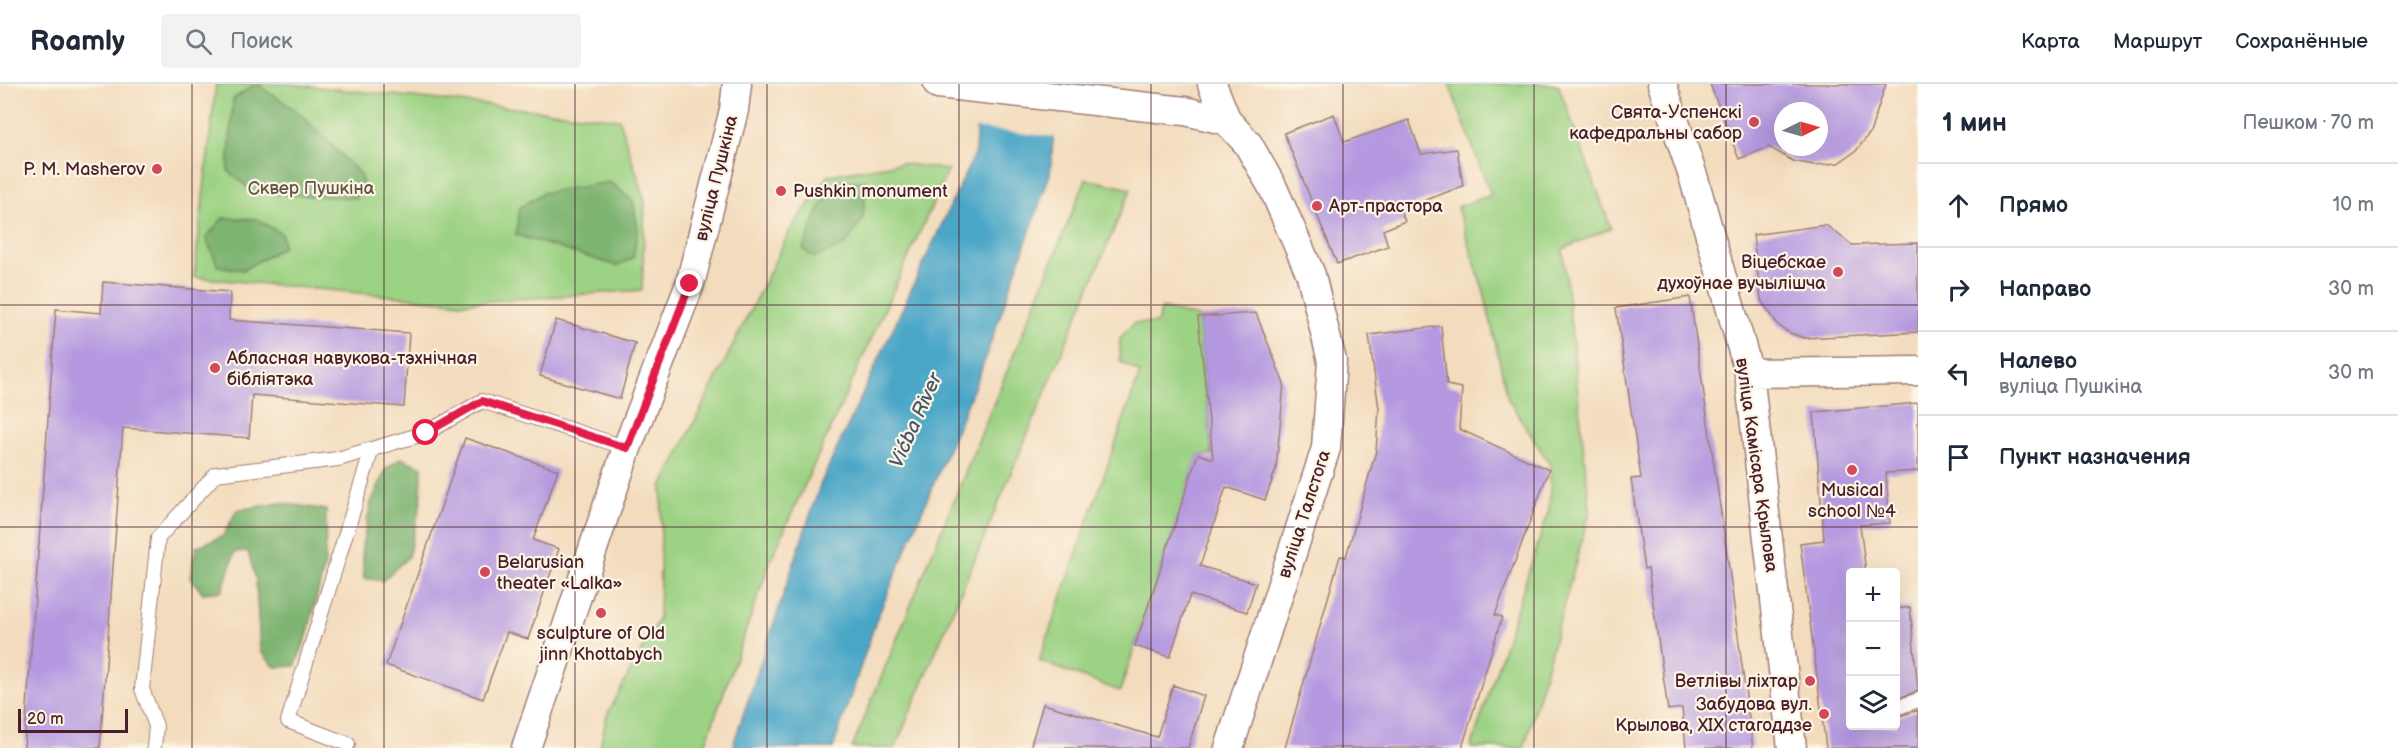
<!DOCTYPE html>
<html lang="ru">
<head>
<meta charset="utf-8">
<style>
	body { margin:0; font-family:"Balsamiq Sans",sans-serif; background:#f2f2f3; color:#1f2937 }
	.controls { position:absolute; right:18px; bottom:18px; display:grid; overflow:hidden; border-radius:6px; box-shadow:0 6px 24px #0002 }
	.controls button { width:54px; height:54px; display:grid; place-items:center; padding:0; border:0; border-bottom:2px solid #e0e1e3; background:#fff; color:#1f2937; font:30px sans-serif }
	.compass { position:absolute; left:1774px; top:18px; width:54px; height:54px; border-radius:50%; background:#fff; box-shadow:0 6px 24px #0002; rotate:85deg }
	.scale { position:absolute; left:18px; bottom:15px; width:110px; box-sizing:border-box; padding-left:6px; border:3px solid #4a1f2b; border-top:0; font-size:16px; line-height:21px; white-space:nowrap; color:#4a1f2b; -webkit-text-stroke:4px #fcf5e5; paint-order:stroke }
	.stop { position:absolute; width:18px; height:18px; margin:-14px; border:4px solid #e11d48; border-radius:50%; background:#fff }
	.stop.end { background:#e11d48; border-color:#fff; box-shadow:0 2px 6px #0008 }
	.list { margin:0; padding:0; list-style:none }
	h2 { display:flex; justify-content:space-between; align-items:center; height:78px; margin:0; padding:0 24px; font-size:26px }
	h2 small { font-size:20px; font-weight:400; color:#747a83 }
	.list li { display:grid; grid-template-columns:39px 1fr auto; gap:18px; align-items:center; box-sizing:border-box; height:84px; padding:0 24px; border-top:2px solid #e0e1e3 }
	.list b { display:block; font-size:22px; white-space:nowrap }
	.list p { margin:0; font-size:20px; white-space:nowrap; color:#747a83 }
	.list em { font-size:20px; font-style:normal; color:#747a83 }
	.icon { flex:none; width:33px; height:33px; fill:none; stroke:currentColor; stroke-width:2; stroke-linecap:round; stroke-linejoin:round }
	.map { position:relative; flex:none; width:1918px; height:664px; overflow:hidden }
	header { display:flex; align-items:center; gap:36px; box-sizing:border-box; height:84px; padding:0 30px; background:#fff; border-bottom:2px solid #e0e1e3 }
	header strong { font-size:28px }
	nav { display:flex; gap:33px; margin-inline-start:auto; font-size:21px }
	.search { width:420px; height:54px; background:#f2f2f3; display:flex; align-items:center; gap:15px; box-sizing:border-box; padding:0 21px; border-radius:6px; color:#747a83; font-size:22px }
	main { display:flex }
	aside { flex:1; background:#fff }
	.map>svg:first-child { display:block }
</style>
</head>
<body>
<header>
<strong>Roamly</strong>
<div class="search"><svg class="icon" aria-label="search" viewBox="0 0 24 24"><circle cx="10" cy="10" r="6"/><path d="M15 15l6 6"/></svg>Поиск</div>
<nav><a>Карта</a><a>Маршрут</a><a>Сохранённые</a></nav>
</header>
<main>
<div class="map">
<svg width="1918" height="664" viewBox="0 0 1918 664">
	<rect width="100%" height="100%" fill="#fcf5e5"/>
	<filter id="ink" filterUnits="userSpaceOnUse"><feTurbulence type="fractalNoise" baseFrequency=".0167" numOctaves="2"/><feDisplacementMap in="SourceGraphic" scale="12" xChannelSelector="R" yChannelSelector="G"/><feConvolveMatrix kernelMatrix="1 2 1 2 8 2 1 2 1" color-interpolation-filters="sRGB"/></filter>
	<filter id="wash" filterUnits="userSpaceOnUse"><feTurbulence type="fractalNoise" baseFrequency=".008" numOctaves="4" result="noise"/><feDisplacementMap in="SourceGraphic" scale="24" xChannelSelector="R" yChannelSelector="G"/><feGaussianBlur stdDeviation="1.35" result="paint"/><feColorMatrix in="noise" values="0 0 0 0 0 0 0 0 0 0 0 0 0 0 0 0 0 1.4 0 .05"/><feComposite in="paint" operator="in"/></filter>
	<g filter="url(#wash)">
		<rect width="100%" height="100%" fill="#f3dcbd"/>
		<!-- green -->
		<path fill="#9cd283" stroke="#737857" stroke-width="1.5" d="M216 0H289L619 35 645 116 642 206 463 219 194 193Z
			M1449 0H1558L1611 144 1563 165 1590 427 1524 664H1471L1549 426 1551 382 1508 315 1484 208 1457 123 1491 111Z
			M901 79 948 86 771 475 704 664H600L607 631 659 534 662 403 791 145 829 91Z
			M1086 95 1131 105 895 664H852Z
			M1162 224 1198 233 1212 371H1198L1120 607 1039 577 1140 289 1120 277V254L1134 239H1157Z"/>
		<!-- forest -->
		<path fill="#7db471" stroke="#646a4e" stroke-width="1.5" d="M256 0 296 26 360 90 364 104 355 114 254 109 228 87 233 15Z
			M840 97H866L863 135 845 161 814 174 803 165 821 121Z
			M610 98 633 117 638 145 633 174 617 182 516 151 519 124 543 109Z
			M223 134 257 135 282 150 283 163 243 186 218 182 206 154Z
			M401 374 422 383 421 418 408 473 382 497 364 494 362 462 371 419 386 385Z
			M281 419 326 426 325 479 307 552 295 582 275 583 260 567 256 496 248 467 235 468 222 507 203 509 190 494 196 463 223 452 237 426Z"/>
		<!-- water -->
		<path fill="#48a6c7" stroke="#496279" stroke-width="1.5" d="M979 0H1058L1050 90 979 292 876 537 833 664H732L820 401 975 69Z"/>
		<!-- pier -->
		<path fill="#f3dcbd" d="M976 0H1061L1056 53 974 44Z"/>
		<g id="blocks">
			<!-- building -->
			<path fill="#b498e0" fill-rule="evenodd" d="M1710 0H1886L1870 49 1856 67 1838 79 1814 81 1793 77 1769 63 1739 75ZM1783 27H1819V63H1783Z
				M1334 30 1344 58 1409 36 1421 70 1457 65 1463 102 1400 126 1405 137 1383 146 1388 162 1337 180 1284 49Z
				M1826 141 1852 161 1918 159V248L1804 254 1790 249 1778 241 1761 216 1753 151Z
				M103 198 230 208 229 236 409 249 404 323 252 311 249 354 123 344 100 664H24L56 225 101 229Z
				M1690 213 1730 492 1753 664H1686L1682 624 1668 626 1648 484 1644 485 1631 395 1641 394 1616 224Z
				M1256 229 1284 300 1276 385 1265 416 1226 403 1200 482 1256 499 1247 528 1190 511 1170 573 1135 562 1198 370 1213 375 1198 233Z
				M556 236 635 259 620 315 540 292Z
				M1441 242 1447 301 1462 304 1459 345 1549 386 1495 531 1502 533 1462 664H1285L1340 472 1346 473 1376 367 1379 325 1369 251Z
				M1918 319V387L1886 389 1890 439 1860 441 1866 489H1851V642H1896V633L1918 626V664H1826L1800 459 1824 456 1814 328Z
				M465 354 558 386 533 456 559 465 528 555 507 548 483 615 386 581Z
				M1910 523 1918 607 1896 615V525Z
				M1173 601 1204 612 1188 664H1030L1043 620 1157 653Z"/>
		</g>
	</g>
	<g filter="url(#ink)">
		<use href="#blocks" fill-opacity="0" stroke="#9e7e74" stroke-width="1.5"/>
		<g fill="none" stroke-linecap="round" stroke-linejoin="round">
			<!-- lane casing -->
			<g stroke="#9e7e74" stroke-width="16">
				<path id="lane" d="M1896 624 1918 616
					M348 660 288 637 372 365
					M154 664 156 642 142 605 158 454 216 390 338 375 426 349 482 317 627 364"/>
			</g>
			<!-- street casing -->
			<g stroke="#9e7e74" stroke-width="31">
				<path id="street" d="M938 0 1185 27 1227 37
					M1212 0 1227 37 1248 60 1273 104 1311 191 1332 277 1326 364 1229 664
					M1662 0 1694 95 1749 289 1792 664
					M1749 289 1918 287
					M526 664 627 364 690 200 734 26 737 0"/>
			</g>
			<!-- lane -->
			<use href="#lane" stroke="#fff" stroke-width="14"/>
			<!-- street -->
			<use href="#street" stroke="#fff" stroke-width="28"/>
		</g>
	</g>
	<g fill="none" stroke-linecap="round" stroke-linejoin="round" filter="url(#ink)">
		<!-- route -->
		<path stroke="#e11d48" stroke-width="8" d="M426 349 482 317 627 364 690 200"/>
	</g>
	<!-- grid -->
	<path fill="none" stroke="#4a1f2b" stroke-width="1.5" stroke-opacity="0.55" d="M192 0V664M384 0V664M575 0V664M767 0V664M959 0V664M1151 0V664M1343 0V664M1534 0V664M1726 0V664M0 221H1918M0 443H1918"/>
	<!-- markers -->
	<g fill="#d1495b" stroke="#fcf5e5" stroke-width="2">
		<circle cx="1754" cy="38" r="6"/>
		<circle cx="157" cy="85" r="6"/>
		<circle cx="781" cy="107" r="6"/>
		<circle cx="1317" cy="122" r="6"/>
		<circle cx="1838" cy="188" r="6"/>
		<circle cx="215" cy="284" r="6"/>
		<circle cx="1852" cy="386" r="6"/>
		<circle cx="485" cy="488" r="6"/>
		<circle cx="601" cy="529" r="6"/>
		<circle cx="1810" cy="597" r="6"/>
		<circle cx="1824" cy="630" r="6"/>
	</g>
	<g text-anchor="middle" stroke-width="4.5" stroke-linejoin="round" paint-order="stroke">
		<!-- poi labels -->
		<g font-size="18" fill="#4a1f2b" stroke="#fcf5e5" text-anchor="end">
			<text x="1742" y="34">Свята-Успенскі<tspan x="1742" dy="21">кафедральны сабор</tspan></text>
			<text x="145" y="91">P. M. Masherov</text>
			<text x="793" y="113" text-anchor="start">Pushkin monument</text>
			<text x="1329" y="128" text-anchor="start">Арт-прастора</text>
			<text x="1826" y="184">Віцебскае<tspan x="1826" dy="21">духоўнае вучылішча</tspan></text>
			<text x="227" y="280" text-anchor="start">Абласная навукова-тэхнічная<tspan x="227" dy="21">бібліятэка</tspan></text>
			<text x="1852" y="412" text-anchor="middle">Musical<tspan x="1852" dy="21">school №4</tspan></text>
			<text x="497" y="484" text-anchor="start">Belarusian<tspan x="497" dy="21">theater «Lalka»</tspan></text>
			<text x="601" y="555" text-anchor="middle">sculpture of Old<tspan x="601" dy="21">jinn Khottabych</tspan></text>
			<text x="1798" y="603">Ветлівы ліхтар</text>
			<text x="1812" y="626">Забудова вул.<tspan x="1812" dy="21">Крылова, XIX стагоддзе</tspan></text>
		</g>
		<!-- street labels -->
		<g font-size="18" fill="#4a1f2b" stroke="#fcf5e5">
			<text transform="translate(716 94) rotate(-76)" y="6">вуліца Пушкіна</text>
			<text transform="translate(1757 381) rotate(82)" y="6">вуліца Камісара Крылова</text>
			<text transform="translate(1304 430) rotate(-72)" y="6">вуліца Талстога</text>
		</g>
		<!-- park labels -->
		<g font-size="18" fill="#635545" stroke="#fcf5e5">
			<text x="311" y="110">Сквер Пушкіна</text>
		</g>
		<!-- water labels -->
		<g font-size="20" font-style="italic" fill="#495569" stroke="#fcf5e5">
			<text transform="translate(915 336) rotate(-66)" y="7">Vićba River</text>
		</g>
	</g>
</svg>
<div class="controls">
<button>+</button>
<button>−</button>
<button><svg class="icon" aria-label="layers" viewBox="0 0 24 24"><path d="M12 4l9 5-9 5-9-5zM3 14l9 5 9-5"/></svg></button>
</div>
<svg class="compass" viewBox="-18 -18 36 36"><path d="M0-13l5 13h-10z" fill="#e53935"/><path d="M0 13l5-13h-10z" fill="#747a83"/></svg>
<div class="scale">20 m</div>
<div class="stop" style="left:426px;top:349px"></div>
<div class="stop end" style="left:690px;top:200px"></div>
</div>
<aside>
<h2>1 мин<small>Пешком · 70 m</small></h2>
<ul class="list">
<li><svg class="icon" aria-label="ahead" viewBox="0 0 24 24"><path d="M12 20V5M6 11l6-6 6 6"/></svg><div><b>Прямо</b></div><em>10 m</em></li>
<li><svg class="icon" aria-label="right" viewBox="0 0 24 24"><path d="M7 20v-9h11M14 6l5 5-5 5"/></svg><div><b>Направо</b></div><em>30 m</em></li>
<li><svg class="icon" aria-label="left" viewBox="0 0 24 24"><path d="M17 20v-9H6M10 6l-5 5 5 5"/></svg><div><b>Налево</b><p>вуліца Пушкіна</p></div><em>30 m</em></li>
<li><svg class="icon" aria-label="arrive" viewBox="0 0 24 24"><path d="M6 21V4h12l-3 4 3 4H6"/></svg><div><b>Пункт назначения</b></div></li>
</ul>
</aside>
</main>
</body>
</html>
